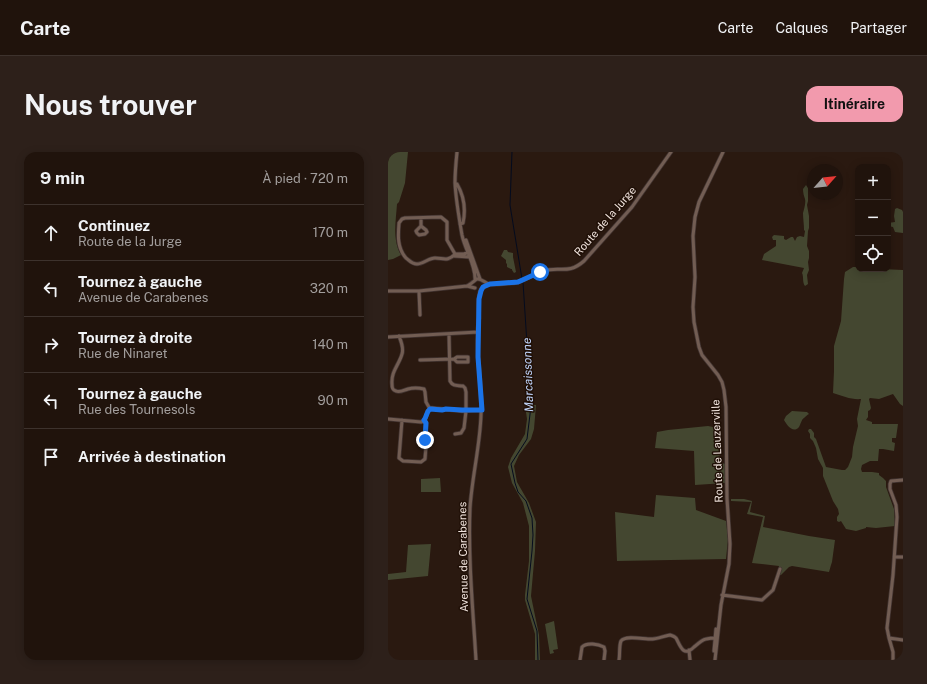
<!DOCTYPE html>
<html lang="fr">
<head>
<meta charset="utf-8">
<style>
	body { margin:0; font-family:"Public Sans",sans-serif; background:#2d201a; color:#f1f3f6 }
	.controls { position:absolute; right:12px; top:12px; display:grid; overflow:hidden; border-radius:8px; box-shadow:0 2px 10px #0003 }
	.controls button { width:36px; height:36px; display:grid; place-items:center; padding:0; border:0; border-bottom:1px solid #3d322d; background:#20130c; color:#f1f3f6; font:20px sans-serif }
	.compass { position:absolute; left:419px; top:12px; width:36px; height:36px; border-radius:50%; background:#20130c; box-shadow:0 2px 10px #0003; rotate:63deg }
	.stop { position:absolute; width:12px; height:12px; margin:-9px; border:3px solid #1a73e8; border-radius:50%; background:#fff }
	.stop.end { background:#1a73e8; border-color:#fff; box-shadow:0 1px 4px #0008 }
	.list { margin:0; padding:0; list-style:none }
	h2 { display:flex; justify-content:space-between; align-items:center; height:52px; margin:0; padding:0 16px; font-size:17px }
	h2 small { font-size:13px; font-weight:400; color:#a29e9d }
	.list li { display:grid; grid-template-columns:26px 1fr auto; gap:12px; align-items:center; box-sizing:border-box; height:56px; padding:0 16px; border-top:1px solid #3d322d }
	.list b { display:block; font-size:15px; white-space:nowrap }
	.list p { margin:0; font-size:13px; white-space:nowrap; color:#a29e9d }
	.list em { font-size:13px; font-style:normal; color:#a29e9d }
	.icon { flex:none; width:22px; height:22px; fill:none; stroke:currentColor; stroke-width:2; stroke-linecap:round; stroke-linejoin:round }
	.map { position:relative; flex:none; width:515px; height:508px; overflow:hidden; border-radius:12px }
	header { display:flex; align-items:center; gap:24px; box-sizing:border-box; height:56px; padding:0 20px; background:#20130c; border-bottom:1px solid #3d322d }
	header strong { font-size:19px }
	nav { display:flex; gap:22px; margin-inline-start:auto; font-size:14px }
	.intro { display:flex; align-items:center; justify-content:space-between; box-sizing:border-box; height:96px; padding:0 24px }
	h1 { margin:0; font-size:28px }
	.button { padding:10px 18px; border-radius:12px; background:#f29aad; color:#111; font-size:14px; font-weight:700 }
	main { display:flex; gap:24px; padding:0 24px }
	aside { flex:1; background:#20130c; border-radius:12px; box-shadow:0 2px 10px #0003 }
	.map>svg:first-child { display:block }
</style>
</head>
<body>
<header>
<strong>Carte</strong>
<nav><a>Carte</a><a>Calques</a><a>Partager</a></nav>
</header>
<div class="intro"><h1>Nous trouver</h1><a class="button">Itinéraire</a></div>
<main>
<aside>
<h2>9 min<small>À pied · 720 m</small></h2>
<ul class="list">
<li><svg class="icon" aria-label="ahead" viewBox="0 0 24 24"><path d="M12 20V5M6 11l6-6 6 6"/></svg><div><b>Continuez</b><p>Route de la Jurge</p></div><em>170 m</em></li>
<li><svg class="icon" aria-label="left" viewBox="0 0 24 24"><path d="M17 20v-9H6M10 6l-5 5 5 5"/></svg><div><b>Tournez à gauche</b><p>Avenue de Carabenes</p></div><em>320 m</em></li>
<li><svg class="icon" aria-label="right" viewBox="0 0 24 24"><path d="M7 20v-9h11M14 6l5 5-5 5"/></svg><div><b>Tournez à droite</b><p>Rue de Ninaret</p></div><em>140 m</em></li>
<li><svg class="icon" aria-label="left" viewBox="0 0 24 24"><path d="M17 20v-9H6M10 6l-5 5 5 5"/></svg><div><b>Tournez à gauche</b><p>Rue des Tournesols</p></div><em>90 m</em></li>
<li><svg class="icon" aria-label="arrive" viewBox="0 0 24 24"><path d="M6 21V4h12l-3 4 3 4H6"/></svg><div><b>Arrivée à destination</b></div></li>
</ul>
</aside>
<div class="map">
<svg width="515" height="508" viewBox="0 0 515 508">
	<rect width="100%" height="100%" fill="#2a1910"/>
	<!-- green -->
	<path fill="#444730" d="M0 0H20L17 31 11 50 9 52C8 68 4 88 13 103L5 107 0 108Z
		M418 33 420 36V49L419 53 421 64V76L420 79 419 94 421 99V106L420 110 421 118 419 123 420 132 417 134C414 130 416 125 414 121L416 116 374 108 376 102 388 94V88H385L384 85 386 83 396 84V87L398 88 403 85H405L407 89 409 85 412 84 416 85 417 79 416 78C416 72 415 67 415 61 416 57 418 51 417 47 416 44 415 41 415 37Z
		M509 56 514 58 515 60V81L507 80 505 75 500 74V71L507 70 506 64 507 57Z
		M116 98H119L120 100 125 101V105L128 120 126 121 124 118V117H123L119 115V112L118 111V108L113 104Z
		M465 115H470V117H493L515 118V254L512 252 505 242 491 247 482 246 481 247 483 256 482 258 480 259V265L478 268 484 270V272H510L508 286H504V290L507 291 506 299 495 297H491L490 309H482L474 313 473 317 474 320H484L491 321V323L495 326 498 329V335L506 357 507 374 488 376 478 375V376L468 379 458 377 453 369 451 370 449 369V365L451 362 450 357 445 349 435 324V316L430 307 428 296 425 289 422 286V282L420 279 421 277H423L426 281V285L428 287 438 315 454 318H457L460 315 464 305 465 295 470 274 469 267 473 247C464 248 454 244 445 241L446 219V194L453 169 456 127 457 120Z
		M140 252 148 253 146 277 143 287 131 303 126 314 129 330 141 351 148 370 147 399 143 444 151 483 152 508H147V482L137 448V443L141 409V374L135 351 124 331 120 315 123 306 137 282 139 267 138 260Z
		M404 259 419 260 421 262C419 263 418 264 416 266 413 268 413 272 411 275 405 282 399 273 396 268L398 264Z
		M320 274 325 275 328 278 332 307 334 311 337 312V331L307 333 306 299 267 296 269 280 280 278Z
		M52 326 53 340H33V327Z
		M268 343 307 346 308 358 338 369 340 387 338 407 229 409 227 360 266 365Z
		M343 347H356L364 349 362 360 377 364 375 375 421 384 447 388 444 410 443 413 441 420 404 414 401 415 393 423 389 422 391 414 364 411 375 365 359 362 363 350 343 349Z
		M43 392 40 424 0 428V422L18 420 20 393Z
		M166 469 170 497 165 498 166 501 162 502 157 472Z"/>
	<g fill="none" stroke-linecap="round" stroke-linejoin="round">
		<!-- stream -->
		<path stroke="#040b1e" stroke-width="1" d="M124 0 122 53 134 127
			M135 130 143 254 139 287 123 312 127 331 130 340 138 349 144 366 145 383 144 399 139 447 149 479 150 508"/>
		<!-- minor casing -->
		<g stroke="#433532" stroke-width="4.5">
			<path id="minor" d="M69 0C68 10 67 21 67 31 68 49 71 66 74 83 77 98 88 113 87 128
				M67 32H69C76 44 78 57 75 71L72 72
				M33 66V74L28 79 29 81 31 83 37 82 39 80 38 78 33 74
				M78 88 92 127
				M67 102 59 88V70L53 65 17 66 14 67 11 71C10 83 9 96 18 106 22 109 24 112 29 112 35 112 41 106 47 106 55 106 60 110 67 102H76L81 100 83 102
				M66 104 82 105
				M79 134C82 133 87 128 89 127 93 126 97 131 101 132 108 133 118 131 126 131 136 130 145 122 155 119 172 114 180 123 196 109L244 55 283 0
				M0 139H31L79 134 87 136
				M31 139 32 163
				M91 167C91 160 89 144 93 137 95 135 99 133 102 132
				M61 182 62 229C65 235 70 233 75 234L77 236 78 240V259L76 276 73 281 67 282
				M11 184C13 189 16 196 14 202 11 213 3 219 4 232 4 235 4 238 8 239 12 241 16 238 20 237 24 236 31 236 36 237L37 240 38 250 42 257
				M0 185 90 180
				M32 208 66 207 69 210H80V205H69L66 207
				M0 267 33 270 36 269
				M14 268 11 306 15 309 33 310 37 307 38 294 37 288 38 271 36 269
				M36 269C40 264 37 258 44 256L74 259 93 258
				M507 405H515
				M334 443 374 448 385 438 392 417
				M501 486 515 488
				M301 498 302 508
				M326 499 328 477
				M88 508C85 458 80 407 82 356 84 325 92 294 93 263 95 231 86 198 91 166
				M192 508 194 495C199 490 210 492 216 495L217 499 216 508
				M231 508C232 504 231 493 233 489 237 483 255 487 260 487 268 488 275 484 282 483 285 484 286 484 288 486 292 493 295 506 306 495 315 488 313 487 326 486L329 488
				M327 508 333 453 341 412 342 392 339 346 338 255 336 238 334 230 330 223 314 203 311 195 306 170 305 155 307 125 305 84 307 65 311 50 335 0
				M505 508V500L501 486 499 476 505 423 509 365 508 353 502 337V332L503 329 515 328"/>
		</g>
		<!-- minor -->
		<use href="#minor" stroke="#725d53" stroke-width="3"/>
	</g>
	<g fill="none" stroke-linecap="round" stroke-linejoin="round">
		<!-- route -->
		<path stroke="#1a73e8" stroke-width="5" d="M37 288 38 271 36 268C39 265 38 260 42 257L54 258 58 257 74 258H94L90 205 91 147 93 139 95 135 102 132 130 130 152 120"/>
	</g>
	<g text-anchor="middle" stroke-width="3" stroke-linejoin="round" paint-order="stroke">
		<!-- street labels -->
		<g font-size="11" fill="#f1e4de" stroke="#201007">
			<text transform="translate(217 69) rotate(-49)" y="4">Route de la Jurge</text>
			<text transform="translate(329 299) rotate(-92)" y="4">Route de Lauzerville</text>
			<text transform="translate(75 405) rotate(-91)" y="4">Avenue de Carabenes</text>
		</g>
		<!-- water labels -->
		<g font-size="12" font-style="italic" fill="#c1d5fc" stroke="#201007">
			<text transform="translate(140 223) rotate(-92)" y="4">Marcaissonne</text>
		</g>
	</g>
</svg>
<div class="controls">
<button>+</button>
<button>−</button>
<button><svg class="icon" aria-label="locate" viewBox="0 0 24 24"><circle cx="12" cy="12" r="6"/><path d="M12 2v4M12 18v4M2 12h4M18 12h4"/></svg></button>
</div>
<svg class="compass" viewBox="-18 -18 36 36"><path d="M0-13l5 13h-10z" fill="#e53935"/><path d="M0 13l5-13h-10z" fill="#a29e9d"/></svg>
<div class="stop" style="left:152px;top:120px"></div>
<div class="stop end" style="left:37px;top:288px"></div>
</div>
</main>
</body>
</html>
